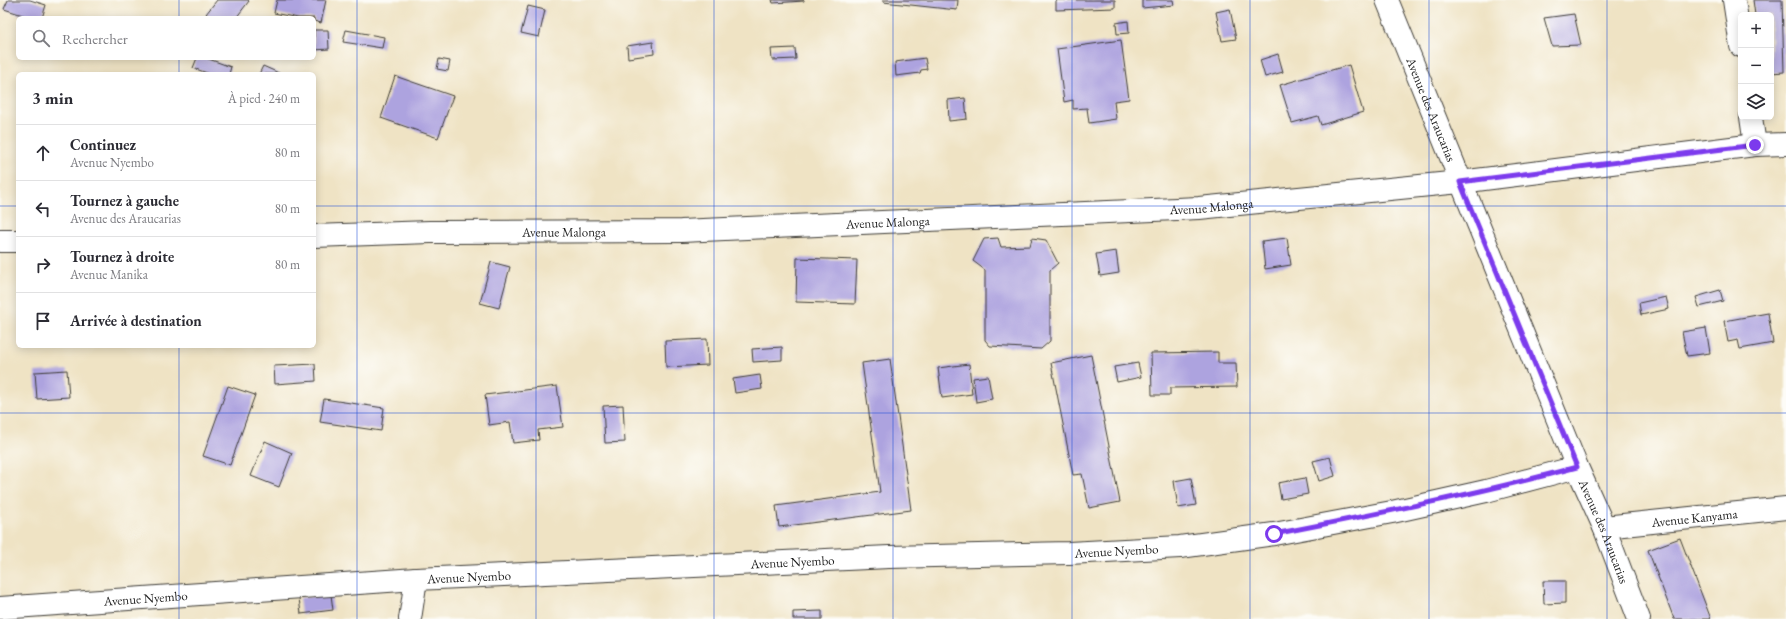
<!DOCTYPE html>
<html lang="fr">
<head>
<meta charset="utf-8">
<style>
	body { margin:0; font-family:"EB Garamond",serif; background:#f2f2f3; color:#2b2b33 }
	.controls { position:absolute; right:12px; top:12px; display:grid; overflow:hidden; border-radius:6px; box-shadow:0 2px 10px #0003 }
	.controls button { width:36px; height:36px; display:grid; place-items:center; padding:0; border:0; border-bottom:1px solid #e1e1e2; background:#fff; color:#2b2b33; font:20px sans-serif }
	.stop { position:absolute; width:12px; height:12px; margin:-9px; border:3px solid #7c3aed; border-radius:50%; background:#fff }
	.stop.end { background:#7c3aed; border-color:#fff; box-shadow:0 1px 4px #0008 }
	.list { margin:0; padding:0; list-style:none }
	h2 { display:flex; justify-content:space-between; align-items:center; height:52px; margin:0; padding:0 16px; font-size:17px }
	h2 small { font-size:13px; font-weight:400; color:#7c7c81 }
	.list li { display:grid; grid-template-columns:26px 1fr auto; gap:12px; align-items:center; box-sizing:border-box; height:56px; padding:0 16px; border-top:1px solid #e1e1e2 }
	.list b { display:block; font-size:15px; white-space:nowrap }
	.list p { margin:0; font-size:13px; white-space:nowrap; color:#7c7c81 }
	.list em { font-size:13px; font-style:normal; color:#7c7c81 }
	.icon { flex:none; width:22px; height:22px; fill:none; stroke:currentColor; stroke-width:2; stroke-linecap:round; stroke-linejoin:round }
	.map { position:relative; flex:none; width:1786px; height:619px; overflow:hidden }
	.search { position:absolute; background:#fff; box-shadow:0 2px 10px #0003; left:16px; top:16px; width:300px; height:44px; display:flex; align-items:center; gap:10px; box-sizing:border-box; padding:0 14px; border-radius:6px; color:#7c7c81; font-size:15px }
	.panel { position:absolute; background:#fff; box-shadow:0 2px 10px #0003; left:16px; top:72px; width:300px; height:276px; border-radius:6px }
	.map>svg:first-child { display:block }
</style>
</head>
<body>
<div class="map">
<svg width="1786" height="619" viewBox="0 0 1786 619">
	<rect width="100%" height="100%" fill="#fdfcf7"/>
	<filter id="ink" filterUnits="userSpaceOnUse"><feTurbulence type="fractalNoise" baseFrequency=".025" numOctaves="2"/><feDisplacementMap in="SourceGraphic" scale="8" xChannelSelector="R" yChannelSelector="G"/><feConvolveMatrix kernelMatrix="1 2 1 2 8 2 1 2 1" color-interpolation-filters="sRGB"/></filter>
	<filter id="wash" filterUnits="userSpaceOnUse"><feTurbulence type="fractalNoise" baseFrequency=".012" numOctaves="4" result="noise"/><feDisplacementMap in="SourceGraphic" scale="16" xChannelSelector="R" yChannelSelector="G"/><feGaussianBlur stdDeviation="0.9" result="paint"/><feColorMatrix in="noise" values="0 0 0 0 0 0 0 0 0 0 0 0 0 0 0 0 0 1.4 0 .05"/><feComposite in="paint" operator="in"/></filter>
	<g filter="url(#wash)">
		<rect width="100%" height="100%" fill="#efe3c4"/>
		<g id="blocks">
			<!-- building -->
			<path fill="#ada3df" d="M8 0H30L46 5 42 18H32L4 9Z
				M217 0H248L249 1 236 18H212L206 14Z
				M277 0H326L321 23 314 21V18H298L274 13Z
				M772 0H804V1L773 3Z
				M883 0H958L957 10 883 2Z
				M1056 0H1115V8L1056 10Z
				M1142 0H1173L1174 5 1142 8Z
				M1753 0H1782L1784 72 1771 73V15H1755Z
				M528 6 545 10 539 37 521 33Z
				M1230 9 1236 39 1222 41 1216 12Z
				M1574 14 1581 45 1552 46 1544 18Z
				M1128 21 1129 33 1117 34 1116 23Z
				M314 30H328L329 49 314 50Z
				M346 30 384 37 382 48 343 42Z
				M1121 40 1129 99 1114 101 1116 119 1089 123 1087 108 1073 109V100L1064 102 1057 49Z
				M653 42 654 54 628 58 627 46Z
				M795 48 796 59 772 60 771 49Z
				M1278 54 1283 72 1265 77 1260 60Z
				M197 58H206L231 67 229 74H210L193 68Z
				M925 58 927 69 921 70 920 73 896 76 895 62Z
				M439 59 450 61 448 71 437 69Z
				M1349 65 1363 112 1321 125 1318 116 1292 123 1280 85Z
				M263 66 281 74H259Z
				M395 76 453 96 438 138 381 118Z
				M965 98 967 119 949 121 948 100Z
				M998 238 1001 247 1030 246 1032 238 1046 240 1058 263 1050 270V341L1041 349 990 346 985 340V270L973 261 984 239Z
				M1287 238 1291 265 1265 269 1262 241Z
				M1116 251 1119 273 1100 276 1096 254Z
				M797 258 857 260 855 304 796 302Z
				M491 262 510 267 499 308 480 303Z
				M1720 290 1723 301 1699 307 1696 297Z
				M1666 297 1669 309 1641 315 1639 303Z
				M1768 313 1773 343 1740 349 1738 340 1728 342 1724 321Z
				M1706 328 1710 353 1687 356 1682 332Z
				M707 339 708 365 666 367 665 341Z
				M782 347V360L753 362 752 349Z
				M1218 352V363H1236L1237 387 1170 388V395H1152L1151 353Z
				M1091 355 1120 502 1089 508 1082 474 1073 475 1051 363Z
				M890 359 911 510 779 527 776 506 880 492 862 363Z
				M1138 363 1141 377 1117 382 1114 367Z
				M315 364 316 381 275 384 274 366Z
				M969 364 972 394 942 398 938 368Z
				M67 370 69 397 37 399 35 372Z
				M760 375 762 389 735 393 733 379Z
				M988 376 992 399 976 402 973 378Z
				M228 386 255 395 230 465 203 456Z
				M557 386 563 427 538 430 539 440 513 443 510 422 489 425 485 395Z
				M324 399 384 408 381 431 320 422Z
				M623 405 625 442 605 443 603 406Z
				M265 441 292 453 279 487 251 476Z
				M1330 457 1335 476 1319 481 1313 461Z
				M1191 478 1196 505 1178 508 1174 481Z
				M1305 478 1308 494 1281 499 1278 483Z
				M1680 538 1711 619H1674L1648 550Z
				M1543 581H1565V603L1544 604Z
				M331 595 333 610 301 614 299 598Z
				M822 611V619H793V612Z"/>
		</g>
	</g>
	<g filter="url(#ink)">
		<use href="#blocks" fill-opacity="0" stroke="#3c3a35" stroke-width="1"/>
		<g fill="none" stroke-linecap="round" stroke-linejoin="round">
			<!-- minor casing -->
			<g stroke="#3c3a35" stroke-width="24">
				<g id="minor">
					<path id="s1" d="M1387 0 1577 467 1604 527 1639 619"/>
					<path d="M1734 0 1741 46"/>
					<path d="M1751 117 1755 145"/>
					<path id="s2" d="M314 236 430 232 681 231 1199 208 1460 182 1755 145 1786 144"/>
					<path d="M0 241H18"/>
					<path id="s3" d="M1604 527 1786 508"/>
					<path id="s4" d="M0 608 416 579 889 557 1069 553 1180 547 1274 534 1392 512 1486 491 1577 467"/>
					<path d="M410 619 416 579"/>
				</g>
			</g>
			<!-- minor -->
			<use href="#minor" stroke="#fff" stroke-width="22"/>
		</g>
	</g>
	<g fill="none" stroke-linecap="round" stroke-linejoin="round" filter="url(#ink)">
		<!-- route -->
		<path stroke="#7c3aed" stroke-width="5" d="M1274 534C1377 514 1476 494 1577 467L1460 182 1755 145"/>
	</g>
	<!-- grid -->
	<path fill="none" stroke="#1d4ed8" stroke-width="1" stroke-opacity="0.55" d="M179 0V18M357 0V619M536 0V619M714 0V619M893 0V619M1072 0V619M1250 0V619M1429 0V619M1607 0V619M179 58V74M0 206H18M314 206H1786M179 346V619M0 413H1786"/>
	<g text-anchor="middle" stroke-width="3.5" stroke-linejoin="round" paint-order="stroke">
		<!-- street labels -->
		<g font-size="13" fill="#1c1c1c" stroke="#fdfcf7">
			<text dy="5" stroke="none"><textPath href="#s1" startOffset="118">Avenue des Araucarias</textPath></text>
			<text dy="5" stroke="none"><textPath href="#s2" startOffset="898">Avenue Malonga</textPath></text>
			<text dy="5" stroke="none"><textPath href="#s2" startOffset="574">Avenue Malonga</textPath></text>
			<text dy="5" stroke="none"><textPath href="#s2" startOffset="250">Avenue Malonga</textPath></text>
			<text dy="5" stroke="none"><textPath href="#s3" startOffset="91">Avenue Kanyama</textPath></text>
			<text dy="5" stroke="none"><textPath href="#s1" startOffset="574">Avenue des Araucarias</textPath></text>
			<text dy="5" stroke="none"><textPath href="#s4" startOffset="1118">Avenue Nyembo</textPath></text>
			<text dy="5" stroke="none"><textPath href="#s4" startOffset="794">Avenue Nyembo</textPath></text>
			<text dy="5" stroke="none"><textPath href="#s4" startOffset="470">Avenue Nyembo</textPath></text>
			<text dy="5" stroke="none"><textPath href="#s4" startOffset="146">Avenue Nyembo</textPath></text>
		</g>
	</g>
</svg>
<div class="controls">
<button>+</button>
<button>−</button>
<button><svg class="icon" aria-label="layers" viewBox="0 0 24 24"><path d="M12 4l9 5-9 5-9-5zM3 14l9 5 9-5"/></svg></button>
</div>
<div class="stop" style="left:1274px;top:534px"></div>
<div class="stop end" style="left:1755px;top:145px"></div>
<div class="search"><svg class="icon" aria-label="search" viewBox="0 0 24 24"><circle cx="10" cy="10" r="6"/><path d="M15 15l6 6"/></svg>Rechercher</div>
<section class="panel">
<h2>3 min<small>À pied · 240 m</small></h2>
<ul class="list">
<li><svg class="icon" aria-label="ahead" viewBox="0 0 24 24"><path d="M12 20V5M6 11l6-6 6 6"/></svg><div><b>Continuez</b><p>Avenue Nyembo</p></div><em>80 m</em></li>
<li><svg class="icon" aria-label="left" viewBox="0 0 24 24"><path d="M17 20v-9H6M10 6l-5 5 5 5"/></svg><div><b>Tournez à gauche</b><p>Avenue des Araucarias</p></div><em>80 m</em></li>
<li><svg class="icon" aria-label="right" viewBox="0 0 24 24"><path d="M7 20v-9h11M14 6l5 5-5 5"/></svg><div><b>Tournez à droite</b><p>Avenue Manika</p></div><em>80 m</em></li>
<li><svg class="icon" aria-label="arrive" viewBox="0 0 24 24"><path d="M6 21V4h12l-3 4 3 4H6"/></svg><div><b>Arrivée à destination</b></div></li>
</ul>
</section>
</div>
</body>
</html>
